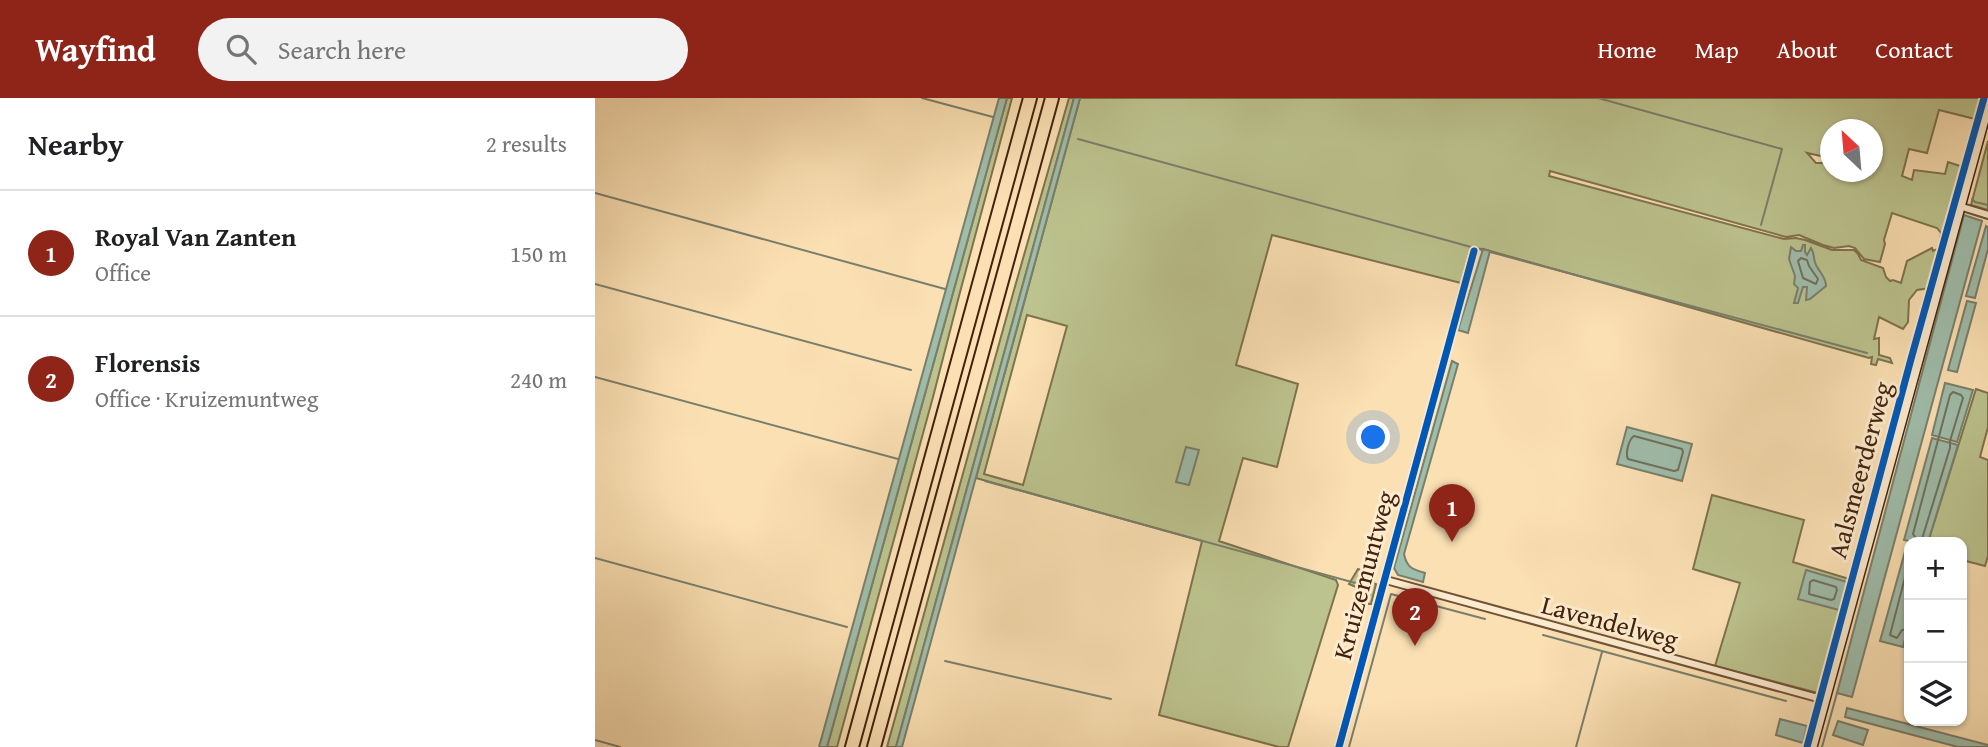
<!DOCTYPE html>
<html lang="en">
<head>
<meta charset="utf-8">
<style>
	body { margin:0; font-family:"Gentium Book Plus",serif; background:#f2f2f2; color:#202124 }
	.controls { position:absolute; right:21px; bottom:21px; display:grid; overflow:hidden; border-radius:14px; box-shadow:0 2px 5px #0004 }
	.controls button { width:63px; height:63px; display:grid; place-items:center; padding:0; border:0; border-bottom:2px solid #e0e0e0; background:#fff; color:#202124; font:35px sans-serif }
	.compass { position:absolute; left:1225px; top:21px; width:63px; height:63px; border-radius:50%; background:#fff; box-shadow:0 2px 5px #0004; rotate:334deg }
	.you { position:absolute; left:779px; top:340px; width:24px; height:24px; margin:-18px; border:5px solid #fff; border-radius:50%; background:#1a73e8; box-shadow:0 0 0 10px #1a73e833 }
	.badge { display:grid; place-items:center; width:46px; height:46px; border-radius:50%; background:#8f2418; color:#fff; font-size:23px; font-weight:700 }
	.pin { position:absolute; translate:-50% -58px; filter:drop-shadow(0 2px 4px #0008) }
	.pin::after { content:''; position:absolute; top:37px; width:24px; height:21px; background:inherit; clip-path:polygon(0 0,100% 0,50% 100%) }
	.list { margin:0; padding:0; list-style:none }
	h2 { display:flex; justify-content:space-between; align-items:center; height:91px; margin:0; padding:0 28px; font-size:30px }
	h2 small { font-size:23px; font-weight:400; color:#757577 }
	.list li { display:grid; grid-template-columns:46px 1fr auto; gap:21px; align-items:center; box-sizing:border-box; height:126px; padding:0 28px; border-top:2px solid #e0e0e0 }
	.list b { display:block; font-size:26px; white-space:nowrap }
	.list p { margin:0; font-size:23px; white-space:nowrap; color:#757577 }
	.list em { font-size:23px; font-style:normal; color:#757577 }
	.icon { flex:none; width:38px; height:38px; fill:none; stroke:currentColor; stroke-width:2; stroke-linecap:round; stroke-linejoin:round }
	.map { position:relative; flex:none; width:1393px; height:649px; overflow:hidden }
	header { display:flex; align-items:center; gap:42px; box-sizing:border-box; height:98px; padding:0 35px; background:#8f2418; color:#fff }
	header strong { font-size:33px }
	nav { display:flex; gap:38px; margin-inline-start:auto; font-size:24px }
	.search { width:490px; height:63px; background:#f2f2f2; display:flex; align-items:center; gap:18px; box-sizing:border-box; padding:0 24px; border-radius:38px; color:#757577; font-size:26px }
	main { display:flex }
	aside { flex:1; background:#fff }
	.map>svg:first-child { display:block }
</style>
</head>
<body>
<header>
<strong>Wayfind</strong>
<div class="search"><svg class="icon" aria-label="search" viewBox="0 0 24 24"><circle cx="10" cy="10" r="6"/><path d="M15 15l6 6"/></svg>Search here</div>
<nav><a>Home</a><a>Map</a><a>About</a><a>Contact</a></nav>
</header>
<main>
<aside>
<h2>Nearby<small>2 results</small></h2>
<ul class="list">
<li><span class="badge">1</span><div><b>Royal Van Zanten</b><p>Office</p></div><em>150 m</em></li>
<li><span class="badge">2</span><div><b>Florensis</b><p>Office · Kruizemuntweg</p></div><em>240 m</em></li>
</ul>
</aside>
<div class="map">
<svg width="1393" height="649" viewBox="0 0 1393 649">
	<rect width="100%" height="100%" fill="#fbe0b3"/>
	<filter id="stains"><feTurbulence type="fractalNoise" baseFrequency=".00286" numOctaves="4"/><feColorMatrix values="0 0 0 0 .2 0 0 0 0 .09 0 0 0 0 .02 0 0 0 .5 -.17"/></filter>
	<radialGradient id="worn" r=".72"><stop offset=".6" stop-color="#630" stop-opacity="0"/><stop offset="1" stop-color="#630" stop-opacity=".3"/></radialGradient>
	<!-- green -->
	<path fill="#bcc38e" stroke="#7f724e" stroke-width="2" fill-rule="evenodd" d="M412 0H417L364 198 338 299 242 649H232Z
		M474 0H479L301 649H292L419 192Z
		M485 0H1386L1380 21 1344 12 1332 55 1314 51 1307 78 1317 82 1319 72 1350 76 1353 64 1368 69 1347 145 1345 143 1346 135 1342 130 1297 115 1289 142 1290 146 1285 164 1269 161 1260 150 1254 148 1239 150 1228 147 1204 137 1191 139 955 73 954 78 1189 141 1201 140 1210 142 1237 152H1259L1263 156 1266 162 1288 170 1291 179 1295 183 1298 182 1306 185 1312 163 1337 150 1338 153 1345 150 1335 190 1322 192 1314 202 1313 224 1308 231 1284 219 1279 241 1284 240V257L1295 260 1297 265 1283 261 1281 267 1276 266 1277 259 1274 260 888 151 875 150 866 185 677 137 641 267 703 286 682 369 648 360 624 443 741 482 743 487 693 649H684L564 617 607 443 381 380ZM1236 32H1278V74H1270L1268 79 1259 78 1254 74H1236L1235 70 1228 65H1221L1212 55 1235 60ZM432 217 472 228 428 387 389 376Z
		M1393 43V112L1376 107Z
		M1381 291 1393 295V329L1385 359 1393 362V458L1390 468 1367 462V444H1333Z
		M1117 397 1209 422 1198 464 1254 481 1223 595 1120 568 1145 485 1098 471Z
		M763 471 773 475 771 482 781 486 776 506H772L775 496 770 493 765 498 766 491 754 486Z"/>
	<!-- water -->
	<path fill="#9fbdab" stroke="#7a7f6c" stroke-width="2" d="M404 0H412L232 649H224Z
		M479 0H485L307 649H301Z
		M1369 117 1387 123 1257 599 1242 595Z
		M1391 128 1393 129V151L1380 200 1371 198Z
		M1208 147H1210V154L1212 157 1216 150C1220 156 1218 161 1221 167 1225 175 1231 179 1231 188L1215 201 1211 202 1212 189H1208L1203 205H1199L1203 190 1199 186 1200 178 1194 161 1196 149 1201 153H1206Z
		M888 151 895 153 873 235 863 232Z
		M1372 203 1381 205 1362 274 1353 272Z
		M857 263 863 266 809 456C812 470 817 471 830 475L828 484 803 477 799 470Z
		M1350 285 1378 292 1362 344 1337 337Z
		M1032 329 1097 346 1087 383 1022 366Z
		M1337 340 1363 347 1333 444H1318L1309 442Z
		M591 349 604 352 594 387 581 384Z
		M1311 450 1314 451V526L1308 549 1285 543Z
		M1211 472 1252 484 1244 512 1203 501Z
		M1252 610 1393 647V649H1363L1250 619Z
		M1185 621 1212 628 1208 645 1181 637Z
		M1243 623 1273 632 1268 647 1238 637Z"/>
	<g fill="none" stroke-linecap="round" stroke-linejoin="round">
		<!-- shore -->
		<path stroke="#70705c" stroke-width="2" d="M1206 160 1212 162 1214 168 1223 181 1221 186 1208 180 1203 163Z
			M1358 294 1366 297 1368 300 1355 343V350L1327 441 1323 443 1318 436 1355 297Z
			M1039 338 1087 351 1088 354 1083 372 1079 373 1033 361C1030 355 1034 341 1039 338Z
			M1314 464 1295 537 1302 540 1307 532 1314 531
			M1218 482 1241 489 1242 492 1239 501 1236 502 1214 496 1215 484Z"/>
		<!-- stream -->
		<path stroke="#7a7f6c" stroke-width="2" d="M327 0 398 19
			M1003 0 1187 51 1166 127
			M483 41 887 152
			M0 95 350 191
			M1377 101 1380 104 1393 107
			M895 154 1272 255
			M0 186 316 272
			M0 279 303 361
			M390 383 764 486
			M0 460 252 529
			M948 537 1191 603
			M350 563 516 601
			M0 642 25 649
			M754 649 796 496 890 521
			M981 649 1007 554
			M1227 649 1242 595"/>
		<!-- street casing -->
		<g stroke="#705237" stroke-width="10">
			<path id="street" d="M1364 108 1393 117
				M791 482 1230 602
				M744 649 879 153"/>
		</g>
		<!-- secondary casing -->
		<g stroke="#42220e" stroke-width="12">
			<path id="secondary" d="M1217 649 1393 7"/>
		</g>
		<!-- highway casing -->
		<g stroke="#42220e" stroke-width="16">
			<path id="highway" d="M257 649 435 0
				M279 649 457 0"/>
		</g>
		<!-- street -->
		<use href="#street" stroke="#fcebce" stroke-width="6"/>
		<!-- secondary -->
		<use href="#secondary" stroke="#fcebce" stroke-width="9"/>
		<!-- highway -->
		<use href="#highway" stroke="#fbe0b3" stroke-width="12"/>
		<!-- cycleway casing -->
		<g stroke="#fcebce" stroke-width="11">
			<path id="cycleway" d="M744 649 879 153
				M1212 649 1316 261 1389 0"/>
		</g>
		<!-- cycleway -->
		<use href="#cycleway" stroke="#0057b8" stroke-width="7"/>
	</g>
	<g text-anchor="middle" stroke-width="6" stroke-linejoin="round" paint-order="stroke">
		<!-- street labels -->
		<g font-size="26" fill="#42220e" stroke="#fcebce">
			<text transform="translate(1265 372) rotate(-75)" y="9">Aalsmeerderweg</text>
			<text transform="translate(769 477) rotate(-75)" y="9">Kruizemuntweg</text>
			<text transform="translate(1015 524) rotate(15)" y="9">Lavendelweg</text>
		</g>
	</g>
	<rect width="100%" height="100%" filter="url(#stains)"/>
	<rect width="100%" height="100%" fill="url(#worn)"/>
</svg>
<div class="controls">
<button>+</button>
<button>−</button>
<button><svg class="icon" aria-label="layers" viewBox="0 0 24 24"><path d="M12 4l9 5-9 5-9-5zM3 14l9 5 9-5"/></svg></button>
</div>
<svg class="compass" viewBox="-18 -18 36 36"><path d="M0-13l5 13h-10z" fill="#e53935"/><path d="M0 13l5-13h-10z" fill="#757577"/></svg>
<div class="you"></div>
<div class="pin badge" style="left:857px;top:444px">1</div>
<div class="pin badge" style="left:820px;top:548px">2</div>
</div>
</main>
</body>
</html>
